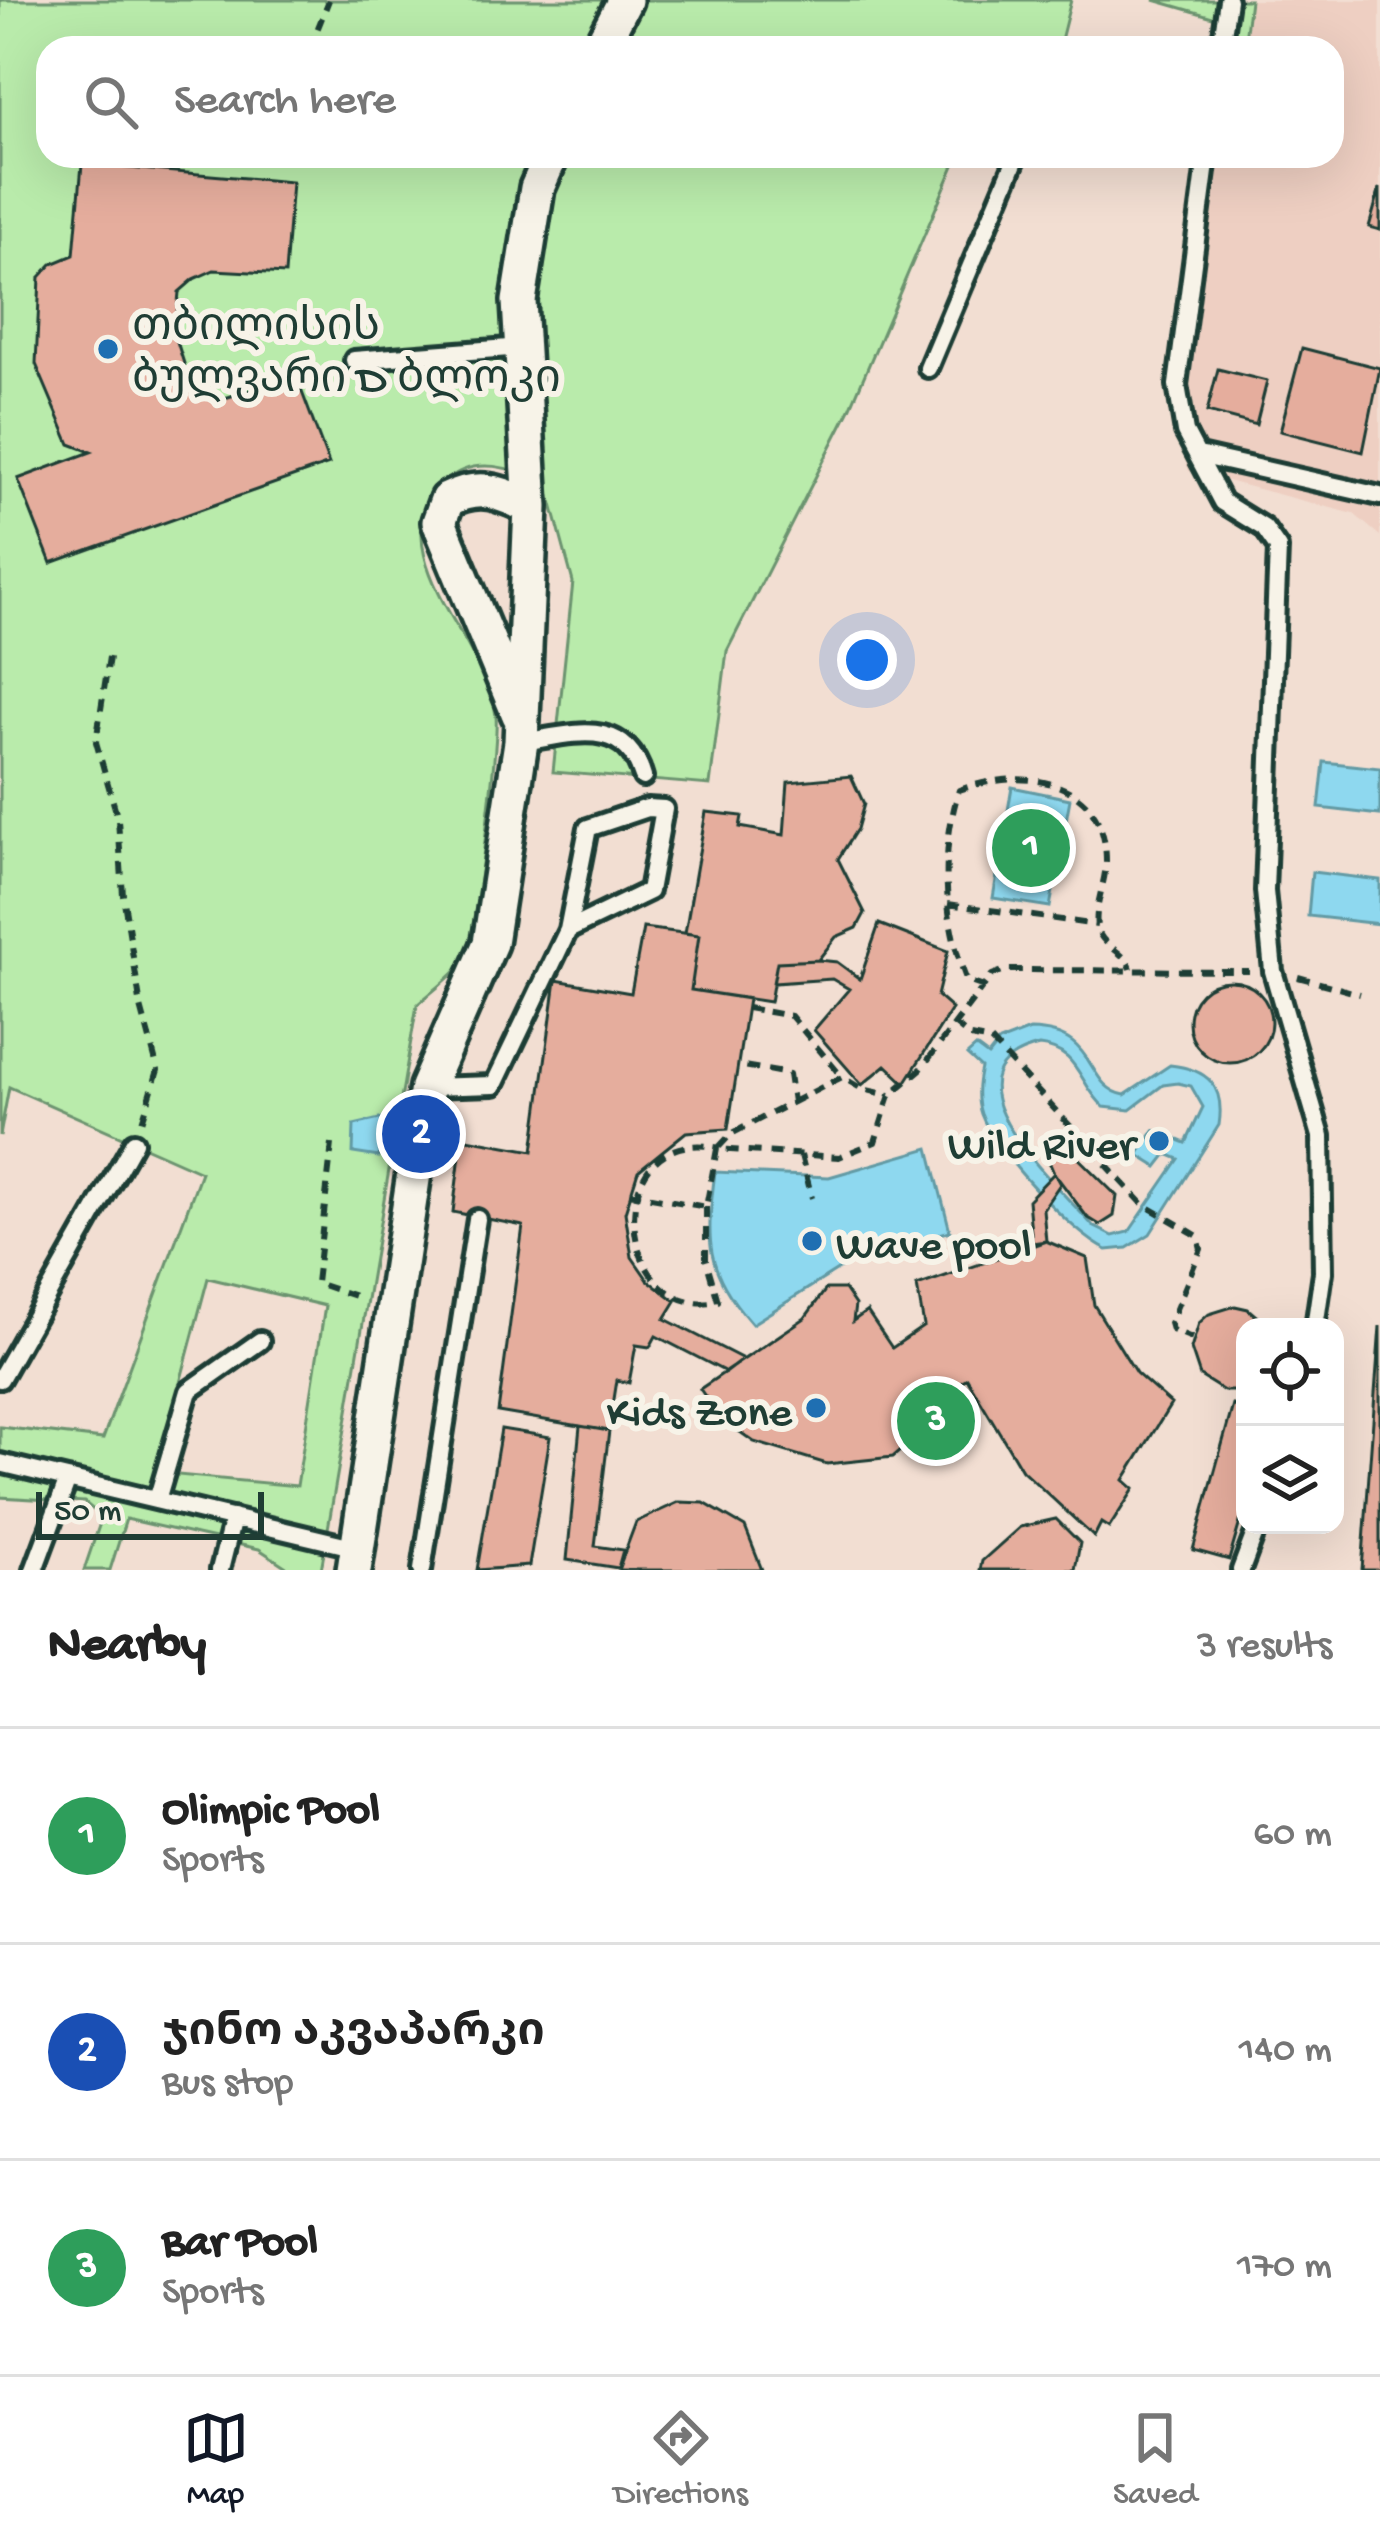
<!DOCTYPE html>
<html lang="en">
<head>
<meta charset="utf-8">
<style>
	body { margin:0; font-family:"Gochi Hand","Noto Sans Georgian",sans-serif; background:#f2f2f2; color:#222 }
	.controls { position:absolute; right:36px; bottom:36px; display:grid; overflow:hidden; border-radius:24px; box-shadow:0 12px 48px #0002 }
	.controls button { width:108px; height:108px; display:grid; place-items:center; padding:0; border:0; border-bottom:3px solid #e0e0e0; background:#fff; color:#222; font:60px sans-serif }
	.scale { position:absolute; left:36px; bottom:30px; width:228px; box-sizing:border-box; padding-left:12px; border:6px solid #1f3d34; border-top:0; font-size:33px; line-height:42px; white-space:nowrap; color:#1f3d34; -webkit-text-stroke:9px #f7f3e8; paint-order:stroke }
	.you { position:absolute; left:867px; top:660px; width:42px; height:42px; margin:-30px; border:9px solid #fff; border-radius:50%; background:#1a73e8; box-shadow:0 0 0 18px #1a73e833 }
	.badge { display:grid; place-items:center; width:78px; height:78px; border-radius:50%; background:#111827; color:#fff; font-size:39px; font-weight:700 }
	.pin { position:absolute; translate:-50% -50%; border:6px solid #fff; box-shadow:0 3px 12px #0006 }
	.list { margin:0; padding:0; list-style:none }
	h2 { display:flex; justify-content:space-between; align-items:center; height:156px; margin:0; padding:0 48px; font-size:51px }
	h2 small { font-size:39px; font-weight:400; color:#767676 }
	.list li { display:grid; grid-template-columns:78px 1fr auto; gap:36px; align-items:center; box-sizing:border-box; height:216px; padding:0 48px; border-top:3px solid #e0e0e0 }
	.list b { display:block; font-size:45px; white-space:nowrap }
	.list p { margin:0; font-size:39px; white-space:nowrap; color:#767676 }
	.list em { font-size:39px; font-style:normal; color:#767676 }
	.icon { flex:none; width:66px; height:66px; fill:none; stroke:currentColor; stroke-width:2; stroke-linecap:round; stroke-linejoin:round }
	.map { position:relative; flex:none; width:1380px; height:1570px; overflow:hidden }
	.search { position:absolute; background:#fff; box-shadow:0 12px 48px #0002; left:36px; right:36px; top:36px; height:132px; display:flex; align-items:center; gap:30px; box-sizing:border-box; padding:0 42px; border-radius:36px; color:#767676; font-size:45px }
	.sheet { height:804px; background:#fff }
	nav { display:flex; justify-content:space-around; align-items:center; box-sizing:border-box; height:168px; border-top:3px solid #e0e0e0; background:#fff; font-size:33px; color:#767676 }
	nav a { display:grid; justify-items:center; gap:6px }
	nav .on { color:#111827 }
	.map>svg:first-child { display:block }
</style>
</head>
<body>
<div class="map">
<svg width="1380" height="1570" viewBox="0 0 1380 1570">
	<rect width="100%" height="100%" fill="#f2ded2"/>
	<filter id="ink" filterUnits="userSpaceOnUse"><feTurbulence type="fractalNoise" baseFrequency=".00833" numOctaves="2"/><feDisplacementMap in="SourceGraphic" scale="24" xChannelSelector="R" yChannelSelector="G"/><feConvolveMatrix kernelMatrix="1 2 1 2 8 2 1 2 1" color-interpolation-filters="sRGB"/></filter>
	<g filter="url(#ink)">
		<!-- built -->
		<path fill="#eecfc2" d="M1250 0H1380V536L1354 514 1189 471 1171 423 1168 387 1196 156H1332V48H1209L1213 17 1244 45Z"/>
		<!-- green -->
		<path fill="#b9ebab" stroke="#6c9470" stroke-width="3" fill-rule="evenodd" d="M0 0H1071L1059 48H48V156H958L850 409 727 651 710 785 553 772 573 582 546 482C514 469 473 453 444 483 375 552 489 644 496 716 499 743 474 944 464 961 453 977 431 992 417 1005L321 1570H291L259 1549 126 1519 110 1570H84L102 1517 84 1502 0 1497V1427L103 1439 201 1172 9 1087 0 1136ZM208 1278 325 1306 297 1486 156 1473Z
			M1154 0H1250L1244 47 1213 17Z"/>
		<!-- water -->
		<path fill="#8ed8ef" stroke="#629aa4" stroke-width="3" fill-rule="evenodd" d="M1324 762 1380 768V815L1319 808Z
			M1012 787 1070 799 1050 907 993 898Z
			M1312 872 1380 880V924L1308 916Z
			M1030 1030C1100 1031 1083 1087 1125 1095L1170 1065C1208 1069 1225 1086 1219 1125L1150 1234 1127 1248 1107 1250C1073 1235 994 1150 981 1114 976 1099 977 1084 981 1068L967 1055 976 1047 988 1056 999 1042ZM1039 1046C1080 1050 1078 1084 1104 1107L1130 1110 1163 1085 1178 1083 1191 1086 1203 1107 1186 1143 1154 1130 1138 1155 1157 1167 1167 1154 1179 1159 1129 1232 1113 1236 1093 1226C1059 1186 928 1073 1039 1046Z
			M384 1118 379 1157 353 1153 354 1125Z
			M929 1148 950 1231 855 1259 752 1324C704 1269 706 1241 715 1172L829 1177Z
			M959 1385 948 1414 953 1437 943 1445 916 1437 908 1416Z"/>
		<!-- building -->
		<path fill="#e5ad9d" stroke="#1f3d34" stroke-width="3" d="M82 164 292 182 285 274 214 270 194 279 179 292 175 335 191 386 215 401 296 376 329 464 51 563 18 479 91 452 70 444 36 364 40 277 52 264 74 255Z
			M1380 188V230L1369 227Z
			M1302 348 1380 368 1363 452 1280 431Z
			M1218 369 1267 381 1256 425 1207 412Z
			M851 776 864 804 857 829 838 859 865 913 857 928 836 937 818 960 777 962 770 1002 691 990 699 935 685 933 706 812 742 816 740 827 784 835 788 782Z
			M879 924 948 951 937 996 952 1009 905 1083 886 1065 862 1085 814 1030 849 989 832 979 773 983 777 962 818 960 837 962 860 979Z
			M643 928 699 935 691 990 748 999 728 1129 686 1132 660 1153 638 1171 625 1212 632 1257 648 1280 676 1301 665 1319 743 1359 726 1372 656 1336 650 1347 636 1345 629 1383 617 1380 609 1431 498 1412 523 1226 453 1212 462 1138 533 1151 556 980 631 993Z
			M1189 1022a41 41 0 1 1 82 0a41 41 0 1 1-82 0Z
			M1062 1142 1117 1196 1114 1216 1100 1225 1087 1217 1054 1173 1047 1157Z
			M1054 1173 1060 1184 1043 1209 1046 1241 1032 1243 1028 1200Z
			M1046 1241 1087 1258 1094 1305 1136 1373 1171 1404 1124 1480 1134 1489 1109 1528 1101 1523 1094 1537 1022 1470 967 1378 908 1416 916 1437 893 1457 827 1464 754 1442 720 1418 700 1389 805 1318 826 1289H844L855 1305 853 1321 867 1311 892 1348 924 1326 917 1286Z
			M1235 1306 1248 1309 1269 1327H1245V1389L1238 1391H1224L1200 1376 1191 1349 1199 1323 1209 1314Z
			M1380 1326V1570H1362L1370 1461Z
			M1233 1405 1245 1408V1505L1229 1560 1193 1550Z
			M580 1426 609 1431 595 1546 623 1550 618 1568 567 1560Z
			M501 1429 550 1437 529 1566 477 1570Z
			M679 1502 704 1503 745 1527 762 1570H618L636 1522Z
			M1056 1519 1080 1543 1075 1570H980L982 1561 1020 1527Z"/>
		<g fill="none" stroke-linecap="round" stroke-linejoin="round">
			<!-- service casing -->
			<g stroke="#1f3d34" stroke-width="26">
				<path id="service" d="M1221 48 1228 0
					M1207 156 1177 385 1185 432 1222 502 1264 528 1278 548 1265 891 1273 971 1321 1136 1323 1272 1315 1327
					M354 360 522 347
					M928 368 1017 156
					M1203 456 1380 496
					M521 742C571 735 625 715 643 777
					M428 1087 494 1085 568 930 649 891 664 809 647 808 588 828 568 930
					M0 1379 134 1142
					M0 1463 357 1548
					M157 1500 189 1391 260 1341
					M34 1570 68 1479
					M220 1570 233 1518
					M422 1570 477 1219
					M1241 1570 1258 1525"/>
			</g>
			<!-- minor casing -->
			<g stroke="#1f3d34" stroke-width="42">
				<path id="minor" d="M600 48 625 0
					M519 715 439 522 447 500C480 483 499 492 531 507
					M354 1570 427 1087 490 943 521 742 531 507 519 301 537 188 551 156"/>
			</g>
			<!-- path -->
			<path stroke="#1f3d34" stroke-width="6" stroke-dasharray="12 9" stroke-linecap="butt" d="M310 48 329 0
				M109 657 96 742 118 819 123 895 141 1007 158 1070 142 1122
				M948 904 1097 925
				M1298 977 1360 994
				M984 987 967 981C943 923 940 850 959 790 1022 767 1106 777 1106 861 1106 882 1094 906 1097 927 1101 947 1126 951 1131 969
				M747 1008 791 1016 842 1077
				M954 1024 970 1037 991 1041 1143 1204 1198 1236 1201 1249 1170 1323 1172 1330 1192 1338
				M793 1102 842 1077 862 1089 890 1095
				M332 1144 316 1283 358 1297
				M719 1147 731 1134 793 1102 789 1074 738 1065
				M801 1155 812 1198
				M629 1193 706 1207 717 1149 839 1157 875 1142 890 1095 921 1069 992 975 1005 970 1249 971
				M706 1207V1260L718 1301C614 1322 598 1121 720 1148"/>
			<!-- service -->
			<use href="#service" stroke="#f7f3e8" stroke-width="16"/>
			<!-- minor -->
			<use href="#minor" stroke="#f7f3e8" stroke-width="33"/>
		</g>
	</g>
	<!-- markers -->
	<g fill="#1f6fb2" stroke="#f7f3e8" stroke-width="4.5">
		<circle cx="108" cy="349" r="12"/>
		<circle cx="1159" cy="1141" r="12"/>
		<circle cx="812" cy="1241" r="12"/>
		<circle cx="816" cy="1408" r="12"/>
	</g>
	<g text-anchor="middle" stroke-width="12" stroke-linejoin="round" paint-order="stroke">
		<!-- poi labels -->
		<g font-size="45" fill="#1f3d34" stroke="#f7f3e8" text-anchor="start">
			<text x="132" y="339">თბილისის<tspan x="132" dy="52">ბულვარი D ბლოკი</tspan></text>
			<text x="1135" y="1157" text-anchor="end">Wild River</text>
			<text x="836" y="1257">Wave pool</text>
			<text x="792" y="1424" text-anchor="end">Kids Zone</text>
		</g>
	</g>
</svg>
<div class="controls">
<button><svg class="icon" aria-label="locate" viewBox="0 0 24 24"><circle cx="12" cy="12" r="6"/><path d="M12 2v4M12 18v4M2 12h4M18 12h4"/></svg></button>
<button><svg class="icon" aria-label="layers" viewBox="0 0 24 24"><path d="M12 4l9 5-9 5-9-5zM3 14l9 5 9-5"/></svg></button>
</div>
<div class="scale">50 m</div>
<div class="you"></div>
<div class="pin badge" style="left:1031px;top:848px;background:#2e9e5b">1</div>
<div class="pin badge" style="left:421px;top:1134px;background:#1a4fb4">2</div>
<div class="pin badge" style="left:936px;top:1421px;background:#2e9e5b">3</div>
<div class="search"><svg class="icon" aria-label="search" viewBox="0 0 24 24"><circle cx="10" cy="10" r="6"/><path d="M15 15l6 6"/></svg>Search here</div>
</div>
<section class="sheet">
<h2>Nearby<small>3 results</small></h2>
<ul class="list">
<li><span class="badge" style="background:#2e9e5b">1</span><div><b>Olimpic Pool</b><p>Sports</p></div><em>60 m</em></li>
<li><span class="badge" style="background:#1a4fb4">2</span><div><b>ჯინო აკვაპარკი</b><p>Bus stop</p></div><em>140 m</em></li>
<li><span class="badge" style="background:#2e9e5b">3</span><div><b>Bar Pool</b><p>Sports</p></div><em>170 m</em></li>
</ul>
</section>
<nav>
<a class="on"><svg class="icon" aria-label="map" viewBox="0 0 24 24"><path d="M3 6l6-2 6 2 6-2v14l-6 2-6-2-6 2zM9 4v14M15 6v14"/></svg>Map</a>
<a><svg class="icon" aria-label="directions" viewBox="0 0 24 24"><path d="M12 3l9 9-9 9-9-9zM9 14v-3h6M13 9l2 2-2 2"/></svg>Directions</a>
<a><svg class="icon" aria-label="saved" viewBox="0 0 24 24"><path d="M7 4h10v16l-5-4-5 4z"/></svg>Saved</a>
</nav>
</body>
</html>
